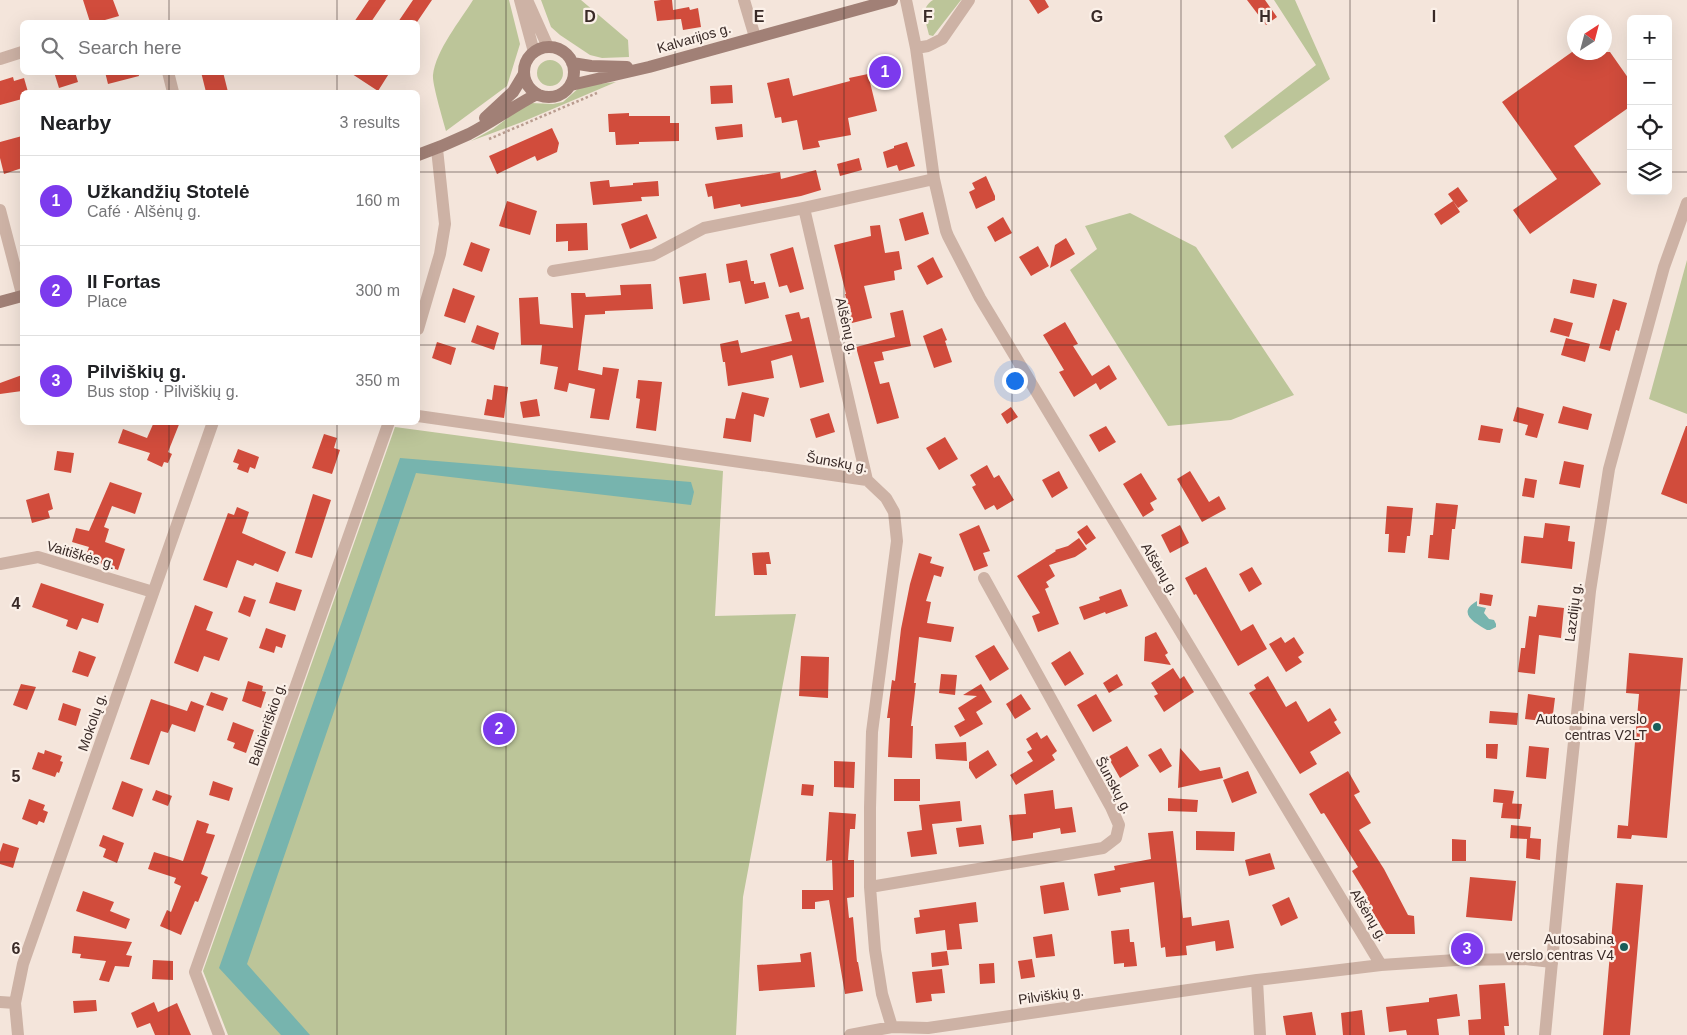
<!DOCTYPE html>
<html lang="en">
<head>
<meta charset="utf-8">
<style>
	body { margin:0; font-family:Arial,sans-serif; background:#f2f2f2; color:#202124 }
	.controls { position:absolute; right:15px; top:15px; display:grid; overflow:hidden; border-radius:8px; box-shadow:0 5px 20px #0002 }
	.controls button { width:45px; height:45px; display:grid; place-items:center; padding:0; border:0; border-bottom:1px solid #e0e0e0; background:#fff; color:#202124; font:25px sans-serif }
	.compass { position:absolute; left:1567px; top:15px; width:45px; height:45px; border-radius:50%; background:#fff; box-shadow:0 5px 20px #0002; rotate:36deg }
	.you { position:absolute; left:1014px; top:380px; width:18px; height:18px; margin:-12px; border:4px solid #fff; border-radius:50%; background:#1a73e8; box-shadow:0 0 0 8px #1a73e833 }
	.badge { display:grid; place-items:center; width:32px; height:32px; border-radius:50%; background:#7c3aed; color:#fff; font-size:16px; font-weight:700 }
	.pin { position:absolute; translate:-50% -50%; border:2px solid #fff; box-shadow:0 1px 5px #0006 }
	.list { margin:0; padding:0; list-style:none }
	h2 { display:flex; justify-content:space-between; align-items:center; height:65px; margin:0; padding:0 20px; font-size:21px }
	h2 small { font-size:16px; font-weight:400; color:#757577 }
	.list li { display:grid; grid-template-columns:32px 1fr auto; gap:15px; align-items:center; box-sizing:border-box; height:90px; padding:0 20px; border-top:1px solid #e0e0e0 }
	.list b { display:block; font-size:19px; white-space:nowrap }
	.list p { margin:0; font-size:16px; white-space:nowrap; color:#757577 }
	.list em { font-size:16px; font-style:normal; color:#757577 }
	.icon { flex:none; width:28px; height:28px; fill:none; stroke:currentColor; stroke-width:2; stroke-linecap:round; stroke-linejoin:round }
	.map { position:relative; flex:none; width:1687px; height:1035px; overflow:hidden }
	.search { position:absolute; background:#fff; box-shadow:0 5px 20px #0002; left:20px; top:20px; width:400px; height:55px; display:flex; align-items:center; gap:12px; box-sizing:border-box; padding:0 18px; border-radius:8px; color:#757577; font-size:19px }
	.panel { position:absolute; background:#fff; box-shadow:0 5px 20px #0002; left:20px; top:90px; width:400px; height:335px; border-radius:8px }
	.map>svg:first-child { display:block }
</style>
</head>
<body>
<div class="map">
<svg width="1687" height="1035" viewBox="0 0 1687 1035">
	<rect width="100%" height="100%" fill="#f4e5db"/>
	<!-- green -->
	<path fill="#bcc599" d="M473 0H509L520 44 507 86 446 131C443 120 432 84 433 75 436 50 460 21 473 0Z
		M541 0H581L628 40 629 57 602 58 590 55 560 35 551 27Z
		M933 0H961L933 36 929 35C926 21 919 9 933 0Z
		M1274 0H1295L1330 79 1232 149 1224 136 1316 65Z
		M537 73a13 13 0 1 1 26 0a13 13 0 1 1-26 0Z
		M616 82 522 122 471 141 493 129 517 111 531 103 553 104 563 102 581 86Z
		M1130 213 1196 247 1294 395 1231 420 1168 426 1070 270 1097 249 1085 226Z
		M1687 260V414L1649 399Z
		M395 427 723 471 715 616 796 614 743 897 736 1035H228L203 971Z"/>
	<!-- water -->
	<path fill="#77b4ae" d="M400 458 691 482 694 492 691 505 416 473 247 964 310 1035H281L219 968Z
		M1477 601V606L1486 608 1484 613 1489 619 1494 620 1496 624V627L1490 630H1487C1475 623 1456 613 1477 601Z"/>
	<!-- building -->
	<path fill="#d14c3c" d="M83 0H113L119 16 98 22H90Z
		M369 0H386L371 22H354Z
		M413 0H432L417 22H398Z
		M661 0H672L673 10 689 7 690 10 698 8 701 27 683 30 681 19 657 21 654 1Z
		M1029 0H1045L1049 7 1038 14Z
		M1247 0H1265L1277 17 1266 25Z
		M1572 52H1610L1631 82V106L1574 146 1601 184 1530 234 1513 210 1557 179 1502 102Z
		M877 66H888V79H877Z
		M54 72H75L78 82 59 88Z
		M105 72H138L139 76 108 84Z
		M201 72H223L228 92H206Z
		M349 72H390L378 91Z
		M868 74 877 111 848 118 851 135 818 141 820 147 803 150 797 120 782 123 781 117 775 118 767 83 789 78 793 96 850 81 849 78Z
		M13 77 14 81 24 78 28 92H22V99L0 105V81Z
		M732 85 733 103 711 104 710 86Z
		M629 113V116H670V123H679V141L639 142V144L616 145 615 132H609L608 114Z
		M742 124 743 137 717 140 715 127Z
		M552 128 559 143 557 152 537 161 535 156 497 174 489 156Z
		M22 136V168L4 174 0 158V142Z
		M907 142 915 166 899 171 897 165 887 168 883 152 894 148V146Z
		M859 158 862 170 840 176 837 164Z
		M816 170 821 190 801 196 741 207 740 204 714 209 712 196 708 197 705 184 780 172 781 179Z
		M986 176 995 196V200L976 209 969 192 975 189 972 183Z
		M609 180 610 187 633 185V183L658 181 659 196 641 197 642 201 593 205 590 182Z
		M1458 187 1468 201 1458 208 1448 194Z
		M507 201 537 211 530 235 499 226Z
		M1453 201 1460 212 1441 225 1434 214Z
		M923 212 929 234 905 241 899 219Z
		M647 214 657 238 630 249 621 224Z
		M1003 217 1012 233 995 242 987 227Z
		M587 223 588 250 568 251V241L556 242V224Z
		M880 225 885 253 899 251 902 269 894 271 895 280 864 286 872 318 852 323 845 294H846L834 245 871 236 870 226Z
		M1066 238 1075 254 1050 268 1055 245Z
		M471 242 490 249 482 272 463 265Z
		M1038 246 1049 266 1031 276 1019 257Z
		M793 247 804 289 790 293 787 285 779 287 770 254Z
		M933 257 943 277 927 285 917 266Z
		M747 260 751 281H754V284L765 282 769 298 745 304 740 281 729 283 726 264Z
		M706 273 710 300 683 304 679 277Z
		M1573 279 1597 284 1594 298 1570 293Z
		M651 284 653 309 605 311V314L585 315 578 370 602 375 603 367 619 369 609 420 590 418 595 389 569 383 567 392 554 389 558 367 540 364 542 345H521L519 298 538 297 540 324 573 328 571 293H585L586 297 621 295 620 285Z
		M453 288 475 296 465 323 444 316Z
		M1613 299 1627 303 1619 331 1616 330 1610 351 1599 348Z
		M903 310 911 346 882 352 884 360 874 362 880 384 889 382 899 418 877 424 856 347 895 337 890 313Z
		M799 312 801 319 809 317 824 382 800 388 792 355 771 361 774 378 728 386 725 362H723L720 344 738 340 741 353 792 341 785 315Z
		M1554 318 1573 323 1569 337 1550 332Z
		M1065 322 1078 344 1073 346 1092 376 1109 365 1117 379 1100 390 1096 383 1074 397 1059 372 1064 370 1043 335Z
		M477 325 499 333 494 350 471 342Z
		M942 328 947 340 945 341 952 362 934 368 923 336Z
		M1566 338 1590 344 1585 362 1561 355Z
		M437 342 456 348 451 365 432 358Z
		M22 375V391L0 394V383Z
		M638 380 662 382 656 431 636 428 640 399 636 398Z
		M494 385 508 387 504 418 484 415 487 399 492 400Z
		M742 392 769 398 764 417 754 414 751 442 723 438 726 418 735 419Z
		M537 399 540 416 523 418 520 402Z
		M1563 406 1592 414 1588 430 1558 423Z
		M1011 407 1018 417 1007 424 1001 414Z
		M1517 407 1544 414 1537 438 1525 435 1528 425 1513 421Z
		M829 413 835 432 816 438 810 419Z
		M154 422H180L168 452 172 454 168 463 164 462 162 467 147 460 150 453 118 443 123 429 147 438Z
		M1481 425 1503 429 1500 443 1478 440Z
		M1106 426 1116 442 1099 452 1089 435Z
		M1686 426H1687V504L1661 494Z
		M324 434 337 438 334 448 340 450 332 474 312 468Z
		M945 437 958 459 939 470 926 448Z
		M238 449 259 457 255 469 250 467 248 473 237 469 239 464 233 462Z
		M57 451 74 453 71 473 54 470Z
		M1564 461 1584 465 1580 488 1559 484Z
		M987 465 994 478 999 475 1014 500 997 510 994 505 985 510 972 487 976 485 970 475Z
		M1059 471 1068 488 1052 498 1042 480Z
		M1190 471 1209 502 1219 496 1226 509 1202 522 1177 479Z
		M1141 473 1157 499 1150 503 1154 510 1143 517 1123 484Z
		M1525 478 1537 480 1534 498 1522 496Z
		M110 482 142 493 135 514 112 506 104 527 109 529 105 542 125 549 118 570 85 558 89 547 72 542 76 528 89 531Z
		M49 493 53 509 48 511 50 518 32 523 26 500Z
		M313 494 331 500 312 558 295 553Z
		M1436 503 1458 505 1455 529H1452L1449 560 1428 558 1430 535H1433Z
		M1387 506 1413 508 1410 536H1407L1405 553 1388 552 1389 534H1385Z
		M237 507 249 512 242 533 286 552 278 572 255 563 253 566 237 560 227 588 203 580 228 513 234 515Z
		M1545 523 1570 526 1568 541 1575 542 1572 569 1521 563 1524 536 1543 538Z
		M979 525 990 551 983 553 988 566 974 571 959 534Z
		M1087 525 1096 538 1086 545 1077 532Z
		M1180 525 1189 543 1170 553 1161 535Z
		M1079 538 1087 549 1075 557 1049 565 1055 576 1046 582 1049 587 1045 589 1059 624 1038 632 1032 616 1040 613 1017 576 1056 551 1055 550 1068 546Z
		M769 552 771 564H766L767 575H754L752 553Z
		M919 553 932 557 930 563 944 567 941 577 934 575 926 601 931 602 927 623 954 627 951 642 919 637 914 683H916L911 726H913L912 758 888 757 890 718H887L892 680 895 681 901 629 910 584Z
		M1206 567 1241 631 1253 624 1267 649 1238 666 1196 594 1194 595 1185 578Z
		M1252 567 1262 584 1249 592 1239 574Z
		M276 582 302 590 295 611 269 603Z
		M41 583 104 604 98 623 82 618 77 630 66 626 68 620 32 607Z
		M1121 589 1128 606 1106 614 1105 612 1084 620 1079 607 1100 600 1099 597Z
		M1480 593 1493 595 1491 606 1479 604Z
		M244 596 256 600 250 617 238 612Z
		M195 605 213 612 206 630 228 638 219 661 204 656 198 672 174 663Z
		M1538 605 1564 608 1561 638 1539 635 1535 674 1518 672 1521 648H1525L1529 616 1536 617Z
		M266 628 286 635 282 648 276 646 274 653 259 648Z
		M1156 632 1168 653 1165 655 1171 665 1144 661 1145 637Z
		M1281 637 1285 643 1294 637 1304 653 1298 657 1302 662 1286 672 1269 644Z
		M994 645 1009 669 990 681 975 656Z
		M79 651 96 657 88 677 72 672Z
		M1070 651 1084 674 1065 686 1051 663Z
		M1629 653 1683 658 1667 838 1632 835 1631 839 1617 838 1618 825 1628 826 1639 694 1626 693Z
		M801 656 829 657 828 698 799 696Z
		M1173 668 1180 679 1184 676 1194 692 1164 712 1154 696 1158 694 1151 683Z
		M941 674 957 675 955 695 939 693Z
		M1117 674 1123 685 1109 693 1103 683Z
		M1268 676 1286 707 1296 701 1308 722 1330 708 1337 720 1334 722 1341 733 1310 752 1317 764 1300 774 1249 693 1256 689 1254 685Z
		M248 681 263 686 262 691 266 692 261 708 242 701Z
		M21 684 36 687 27 710 13 705Z
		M981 684 992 702 976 712 983 724 960 737 954 726 965 720 958 708 977 696 963 695Z
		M211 692 228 698 223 711 206 705Z
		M1021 694 1031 709 1015 719 1006 704Z
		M1096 694 1112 721 1093 732 1077 705Z
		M1528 694 1555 698 1552 722 1525 719Z
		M151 699 187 711 191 701 204 706 195 732 172 724 168 733 161 731 149 765 130 759Z
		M63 703 81 709 76 726 58 720Z
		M1490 711 1518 713 1517 725 1489 723Z
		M233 722 254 730 246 753 233 748 235 743 227 740Z
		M1037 732 1041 739 1047 735 1057 751 1052 755 1055 760 1016 785 1010 775 1033 761 1027 752 1032 749 1026 739Z
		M966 742 967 761 936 759 935 744Z
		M1486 744H1498L1497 759 1486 758Z
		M1127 746 1139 766 1120 778 1108 757Z
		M1529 746 1549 748 1546 779 1526 777Z
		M1161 748 1172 766 1160 773 1148 755Z
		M1180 748 1200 771 1220 767 1223 778 1178 788Z
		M45 750 62 756 60 761 63 762 59 773 57 772 55 777 32 769 38 752 44 754Z
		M988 750 997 765 976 779 969 768V762Z
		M834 761 855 762 854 788 834 787Z
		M1248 771 1257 793 1232 803 1223 780Z
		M1348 771 1360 792 1354 795 1371 823 1359 830 1384 869 1408 915 1414 916 1415 934H1386L1365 899 1368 897 1352 871 1358 867 1324 813 1321 814 1309 794Z
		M894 779H920V801H894Z
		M122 781 143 789 133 817 112 809Z
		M213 781 233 788 229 801 209 795Z
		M802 784 814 785 813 796 801 795Z
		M1494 789 1514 791 1512 804 1493 802Z
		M156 790 172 796 168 806 152 800Z
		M1053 790 1055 809 1072 807 1076 832 1061 834 1060 828 1033 833V838L1012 841 1009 815 1026 814 1024 794Z
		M1168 798 1198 800 1197 812 1168 811Z
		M29 799 45 805 43 810 48 812 44 823 39 821 37 825 22 819Z
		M960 801 962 821 932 824 937 854 911 857 907 832 922 830 919 805Z
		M1503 803 1522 804 1520 819 1501 818Z
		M829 812 856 814 855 829H850L848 860H854V897L847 898 849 918 853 917 857 962H858L863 991 845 994 829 900 815 902V909H802V890H833L832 860 826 861Z
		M197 820 209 824 206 833 215 835 201 874 208 877 198 902 195 901 181 935 160 926 167 910 171 912 181 886 174 883 176 878 148 869 154 852 183 861Z
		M981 825 984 844 959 847 956 828Z
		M1511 825 1531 827 1530 838 1541 839 1540 860 1526 858 1527 839 1510 838Z
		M1173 831 1183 918 1191 917 1192 926 1229 920 1234 948 1216 951 1215 941 1186 946 1187 955 1166 957 1165 947 1161 948 1154 882 1120 888 1121 892 1098 896 1094 874 1115 870 1114 866 1151 859 1148 833Z
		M1196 831 1235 832 1234 851 1196 850Z
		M103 835 124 843 117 863 103 857 106 849 99 846Z
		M1452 839 1466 840V861H1452Z
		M3 843 19 848 13 868 0 864V852Z
		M1270 853 1275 869 1249 876 1245 860Z
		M1470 877 1516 881 1512 921 1466 917Z
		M1064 882 1069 910 1044 914 1040 886Z
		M1616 883 1643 885 1630 1035H1603Z
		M83 891 114 902 110 911 130 919 126 929 76 911Z
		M1289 897 1298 918 1281 926 1272 905Z
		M976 902 978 922 959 924 962 949 947 950 945 930 916 934 914 918 920 917 919 910Z
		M1129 929 1130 942H1134L1137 966 1124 967V963L1114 964 1111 931Z
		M1052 934 1055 956 1036 958 1033 937Z
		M74 936 132 942 126 955 132 956 129 967 115 966 109 982 99 980 106 961 80 958 81 954 72 953Z
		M947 951 949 965 932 967 931 953Z
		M811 952 815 987 759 991 757 965 801 962 800 954Z
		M1032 959 1035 977 1021 979 1018 961Z
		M153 960 173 961V980L152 979Z
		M994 963 995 983 980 984 979 964Z
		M942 969 945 993 931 994 932 1001 916 1003 912 972Z
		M1505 983 1509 1026H1504L1505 1035H1469L1468 1020 1481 1019 1479 985Z
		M1457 994 1460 1016 1437 1019 1439 1035H1407L1406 1030 1389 1032 1386 1007 1429 1002V998Z
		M96 1000 97 1011 74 1013 73 1001Z
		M154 1002 158 1012 177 1003 191 1035H155L150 1023 137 1028 131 1013Z
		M1362 1010 1365 1035H1343L1341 1013Z
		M1312 1012 1316 1035H1286L1283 1016Z"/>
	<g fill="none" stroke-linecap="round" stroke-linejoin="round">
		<!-- path -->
		<path stroke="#b99c8f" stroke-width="2.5" stroke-dasharray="2.5 2.5" stroke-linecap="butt" d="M489 139 597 93"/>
		<!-- minor -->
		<path stroke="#cdb2a5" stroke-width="12" d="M520 0 534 52
			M527 0 548 47
			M744 0 755 37
			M906 0 916 48 934 179 946 231 948 236 980 298 1381 965
			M916 48 928 46 942 39 969 0
			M0 59 22 52
			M168 72 173 92
			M804 208 867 480
			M0 210 22 294
			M553 271 653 255 704 228 804 208 934 179
			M418 329 440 254 445 224 437 149
			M418 416 867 480 886 498 894 512 897 541 872 732 870 808V887L875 950 882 994 892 1027
			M0 564 38 557 153 592
			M870 887 1103 848 1116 838 1119 825 1111 807 984 578
			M1257 980 1260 1035
			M0 1002 15 1003
			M18 1035 15 1003 23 964 213 422
			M219 1035 195 972 389 422
			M850 1035 892 1027 928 1028 1257 980 1381 965 1456 960 1525 959 1552 962"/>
		<!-- tertiary -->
		<path stroke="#cdb2a5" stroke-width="12" d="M1545 1035 1563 846 1590 591 1609 469 1664 267 1687 203"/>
		<!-- secondary -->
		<path stroke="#a18076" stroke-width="12" d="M524 72a25 25 0 1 1 50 0a25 25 0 1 1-50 0Z
			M572 63 591 66 627 67
			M571 85 649 67 892 0
			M485 118 513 92 524 74
			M418 155C435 149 452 142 469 134 492 122 514 106 537 94
			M0 302 22 296"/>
	</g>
	<!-- grid -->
	<path fill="none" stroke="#392a27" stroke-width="1" stroke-opacity="0.55" d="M169 0V22M337 0V22M506 0V1035M675 0V1035M844 0V1035M1012 0V1035M1181 0V1035M1350 0V1035M1518 0V1035M169 72V92M337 72V92M0 172H22M418 172H1631M1668 172H1687M0 345H22M418 345H1687M169 422V1035M337 422V1035M0 518H1687M0 690H1687M0 862H1687"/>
	<!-- markers -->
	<g fill="#195e5a" stroke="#fbf0e8" stroke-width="2">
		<circle cx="1657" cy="727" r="5"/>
		<circle cx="1624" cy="947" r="5"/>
	</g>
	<g text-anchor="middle" stroke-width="4.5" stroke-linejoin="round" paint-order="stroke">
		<!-- street labels -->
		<g font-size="14" fill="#392a27" stroke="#fbf0e8">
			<text transform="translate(694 38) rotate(-16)" y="5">Kalvarijos g.</text>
			<text transform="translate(847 326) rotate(77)" y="5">Alšėnų g.</text>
			<text transform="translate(837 462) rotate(10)" y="5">Šunskų g.</text>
			<text transform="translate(81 555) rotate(16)" y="5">Vaitiškės g.</text>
			<text transform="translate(1160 569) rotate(59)" y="5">Alšėnų g.</text>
			<text transform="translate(1573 612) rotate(-83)" y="5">Lazdijų g.</text>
			<text transform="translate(92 722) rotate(-71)" y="5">Mokolų g.</text>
			<text transform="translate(267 724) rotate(-71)" y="5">Balbieriškio g.</text>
			<text transform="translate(1114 785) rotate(62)" y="5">Šunskų g.</text>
			<text transform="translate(1369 915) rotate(59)" y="5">Alšėnų g.</text>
			<text transform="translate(1051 995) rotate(-8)" y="5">Pilviškių g.</text>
		</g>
		<!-- poi labels -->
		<g font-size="14" fill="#392a27" stroke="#fbf0e8" text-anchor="end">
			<text x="1647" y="724">Autosabina verslo<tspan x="1647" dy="16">centras V2LT</tspan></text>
			<text x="1614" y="944">Autosabina<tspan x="1614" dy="16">verslo centras V4</tspan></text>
		</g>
	</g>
	<g font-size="16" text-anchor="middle" font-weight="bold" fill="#392a27" stroke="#fbf0e8" stroke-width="4.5" stroke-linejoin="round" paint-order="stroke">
		<text x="590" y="22">D</text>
		<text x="759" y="22">E</text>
		<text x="928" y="22">F</text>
		<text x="1097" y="22">G</text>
		<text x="1265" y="22">H</text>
		<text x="1434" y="22">I</text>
		<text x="16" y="609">4</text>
		<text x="16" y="782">5</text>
		<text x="16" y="954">6</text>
	</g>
</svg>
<div class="controls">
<button>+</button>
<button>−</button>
<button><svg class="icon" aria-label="locate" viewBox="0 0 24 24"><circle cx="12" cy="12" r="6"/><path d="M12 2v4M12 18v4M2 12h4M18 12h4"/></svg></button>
<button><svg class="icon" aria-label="layers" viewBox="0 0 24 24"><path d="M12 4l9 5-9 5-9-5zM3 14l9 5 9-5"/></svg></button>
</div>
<svg class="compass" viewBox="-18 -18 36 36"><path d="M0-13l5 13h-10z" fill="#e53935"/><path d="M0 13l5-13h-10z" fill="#757577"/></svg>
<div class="you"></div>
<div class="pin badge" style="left:885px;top:72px">1</div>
<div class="pin badge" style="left:499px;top:729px">2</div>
<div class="pin badge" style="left:1467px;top:949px">3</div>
<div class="search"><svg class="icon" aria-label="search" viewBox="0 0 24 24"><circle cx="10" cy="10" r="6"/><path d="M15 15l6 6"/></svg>Search here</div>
<section class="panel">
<h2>Nearby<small>3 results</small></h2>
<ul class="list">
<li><span class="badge">1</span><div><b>Užkandžių Stotelė</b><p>Café · Alšėnų g.</p></div><em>160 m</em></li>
<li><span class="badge">2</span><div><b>II Fortas</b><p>Place</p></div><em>300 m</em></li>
<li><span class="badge">3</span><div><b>Pilviškių g.</b><p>Bus stop · Pilviškių g.</p></div><em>350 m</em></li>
</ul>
</section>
</div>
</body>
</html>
